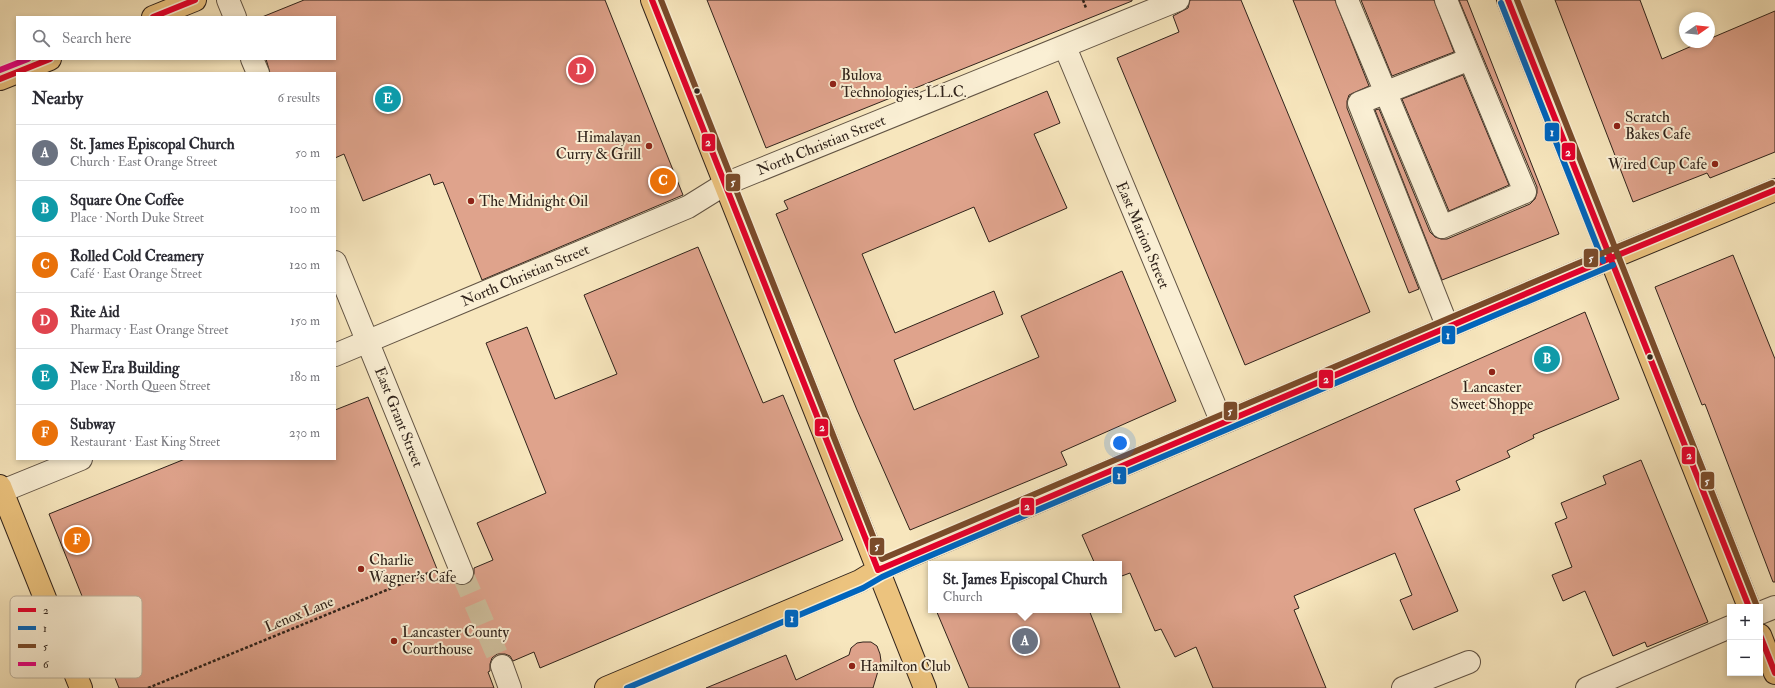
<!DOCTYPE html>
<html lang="en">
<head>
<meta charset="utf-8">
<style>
	body { margin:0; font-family:"IM FELL Double Pica",serif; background:#f2f2f3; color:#2b2b33 }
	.controls { position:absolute; right:12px; bottom:12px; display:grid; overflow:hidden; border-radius:0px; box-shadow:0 2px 6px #0003 }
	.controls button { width:36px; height:36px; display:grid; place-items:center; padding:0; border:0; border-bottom:1px solid #e1e1e2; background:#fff; color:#2b2b33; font:20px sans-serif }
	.compass { position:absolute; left:1679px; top:12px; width:36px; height:36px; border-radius:50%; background:#fff; box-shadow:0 2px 6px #0003; rotate:76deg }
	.you { position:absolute; left:1120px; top:443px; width:14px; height:14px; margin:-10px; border:3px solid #fff; border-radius:50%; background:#1a73e8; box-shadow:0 0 0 6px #1a73e833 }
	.badge { display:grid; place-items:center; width:26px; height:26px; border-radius:50%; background:#0f766e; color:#fff; font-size:13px; font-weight:700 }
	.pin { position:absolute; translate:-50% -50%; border:2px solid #fff; box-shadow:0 1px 4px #0006 }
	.popup { position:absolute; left:928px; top:561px; width:194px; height:52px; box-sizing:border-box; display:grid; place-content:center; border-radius:0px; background:#fff; filter:drop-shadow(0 1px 3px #0005); font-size:13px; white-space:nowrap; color:#7c7c81 }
	.popup b { font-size:15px; color:#2b2b33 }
	.popup::after { content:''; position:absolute; left:50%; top:100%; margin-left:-8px; border:8px solid transparent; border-top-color:#fff }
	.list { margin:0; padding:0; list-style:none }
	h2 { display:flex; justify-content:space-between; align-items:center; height:52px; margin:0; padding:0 16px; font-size:17px }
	h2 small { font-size:13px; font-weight:400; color:#7c7c81 }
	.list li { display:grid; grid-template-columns:26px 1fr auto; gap:12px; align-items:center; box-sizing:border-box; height:56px; padding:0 16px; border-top:1px solid #e1e1e2 }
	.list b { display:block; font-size:15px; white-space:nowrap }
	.list p { margin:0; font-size:13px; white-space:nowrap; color:#7c7c81 }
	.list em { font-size:13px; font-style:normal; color:#7c7c81 }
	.icon { flex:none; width:22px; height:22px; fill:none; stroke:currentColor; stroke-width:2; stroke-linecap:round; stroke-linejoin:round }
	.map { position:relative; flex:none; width:1775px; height:688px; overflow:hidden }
	.search { position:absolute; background:#fff; box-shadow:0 2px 6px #0003; left:16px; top:16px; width:320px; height:44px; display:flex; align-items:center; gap:10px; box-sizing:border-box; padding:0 14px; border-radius:0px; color:#7c7c81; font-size:15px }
	.panel { position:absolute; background:#fff; box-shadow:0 2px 6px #0003; left:16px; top:72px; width:320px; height:388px; border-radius:0px }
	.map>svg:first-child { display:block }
</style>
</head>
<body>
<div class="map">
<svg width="1775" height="688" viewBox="0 0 1775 688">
	<rect width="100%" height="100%" fill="#f7e6bd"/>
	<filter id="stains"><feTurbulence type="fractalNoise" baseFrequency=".005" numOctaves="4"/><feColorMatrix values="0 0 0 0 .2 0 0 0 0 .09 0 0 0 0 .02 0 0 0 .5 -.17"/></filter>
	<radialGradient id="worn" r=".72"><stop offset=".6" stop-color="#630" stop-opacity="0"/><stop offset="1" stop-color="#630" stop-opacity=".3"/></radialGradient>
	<!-- building -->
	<path fill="#dfa38c" stroke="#30231b" d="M304 0H605L683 195 482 280 443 182 434 185 430 174 363 201 344 154 335 158V73H270L266 59H335V17H262Z
		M707 0H1132V1L766 148Z
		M1190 0H1241L1370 312 1245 365 1117 58 1179 32 1173 16 1188 8Z
		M1293 0H1335L1369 86 1349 95 1347 101V108L1419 289 1409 293Z
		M1361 0H1434L1454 52 1392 76Z
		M1459 0H1467L1559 234 1442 280 1375 110 1379 109 1430 232 1435 237 1441 239H1447L1530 204 1535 199 1537 193V187Z
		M1555 0H1640L1662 59 1701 42H1709V39L1775 11V152L1710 178 1707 173 1633 202Z
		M1463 75 1509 185 1449 211 1402 99Z
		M1047 91 1060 123 1034 134 1067 208 989 242 974 207 862 254 895 333 994 291 1003 314 894 360 914 410 1039 357 1021 316 1122 271 1176 401 1061 452 1067 465 910 530 857 410 776 214 788 209 784 201Z
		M698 247 763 403 783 395 843 540 540 668 534 652 513 661 510 656 505 654H497L492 658 490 664V671L488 672 494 688H119L49 514 185 459H335V410L368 397 439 574 445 572 449 579 451 578 455 583 461 585 467 584 472 580 474 575V568L493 560 477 523 546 493 486 343 527 327 555 399 617 374 584 295Z
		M1733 255 1775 359V582H1773L1705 404 1702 405 1655 287Z
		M1585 312 1619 399 1533 435 1534 438 1507 451 1510 457 1456 481 1460 490 1414 509 1458 611 1413 630 1400 600 1412 595 1395 553 1294 596 1299 608 1294 610 1326 688H1213L1196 647 1175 657 1161 629 1155 631 1130 573 1119 577V564H1095L1082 535Z
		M1641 460 1708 622 1647 647 1645 642 1613 656 1585 591 1563 601 1552 575 1572 567 1555 523 1567 518 1561 503 1606 484 1603 476Z
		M936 610H1089L1120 688H969Z
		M863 642H871L877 646 880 654 881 661 873 688H706L786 655 796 680 849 655 851 648 857 643Z"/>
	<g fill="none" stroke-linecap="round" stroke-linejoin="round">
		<!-- minor-tunnel -->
		<path stroke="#cfbf9d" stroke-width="22" stroke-dasharray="22 11" stroke-linecap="butt" d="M462 573 502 666"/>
		<!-- minor casing -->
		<g stroke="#625444" stroke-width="24">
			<path id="minor" d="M228 0 235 17
				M1347 0 1442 227 1525 192 1470 59
				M1446 0 1470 59 1359 103 1448 328
				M1065 47 1222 423
				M252 59 258 73
				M335 262 462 573
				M335 355 688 207 725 184 1178 0
				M0 492 81 459
				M1760 613 1775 607
				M502 666 510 688
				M1403 688 1469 662
				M1587 688 1730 627"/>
		</g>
		<!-- major casing -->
		<g stroke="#30231b" stroke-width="24">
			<path id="major" d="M652 0 925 688
				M1508 0 1749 607
				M153 17 195 0
				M0 79 50 59
				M0 486 81 688
				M1760 635 1775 673
				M606 688 860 581 878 570 910 556 1577 272 1775 190"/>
		</g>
		<!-- path -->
		<path stroke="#30231b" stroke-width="2.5" stroke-dasharray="3 2" stroke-linecap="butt" d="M1083 0 1086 8
			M148 688 433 571"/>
		<!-- minor -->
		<use href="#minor" stroke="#faefd4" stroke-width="22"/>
		<!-- major -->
		<use href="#major" stroke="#ecc37e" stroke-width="22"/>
		<!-- bus-1 casing -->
		<g stroke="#faefd4" stroke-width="9">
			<path id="bus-1" d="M652 0 878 570
				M1508 0 1749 607
				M153 17 195 0
				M0 79 50 59
				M878 570 1577 272 1775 190
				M1760 635 1775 673"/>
		</g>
		<!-- bus-2 casing -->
		<g stroke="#faefd4" stroke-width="9">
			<path id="bus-2" d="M1501 3 1603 261
				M627 688 863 588 882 577 913 563 1613 265"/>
		</g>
		<!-- bus-3 casing -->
		<g stroke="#faefd4" stroke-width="9">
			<path id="bus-3" d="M661 0 882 559 1574 265 1772 183
				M1517 0 1756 604"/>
		</g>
		<!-- bus-4 casing -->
		<g stroke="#faefd4" stroke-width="9">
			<path id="bus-4" d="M0 70 28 59"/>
		</g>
		<!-- bus-1 -->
		<use href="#bus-1" stroke="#e4002b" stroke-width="6"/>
		<!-- bus-2 -->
		<use href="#bus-2" stroke="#0065bd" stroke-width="6"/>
		<!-- bus-3 -->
		<use href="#bus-3" stroke="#7a4b2a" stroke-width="6"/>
		<!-- bus-4 -->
		<use href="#bus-4" stroke="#e5007d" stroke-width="6"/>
	</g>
	<!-- markers -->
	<g fill="#8f2418" stroke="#faefd4" stroke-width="1.5">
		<circle cx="833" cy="84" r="4"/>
		<circle cx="1617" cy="126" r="4"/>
		<circle cx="649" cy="146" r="4"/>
		<circle cx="1715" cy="164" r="4"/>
		<circle cx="471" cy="201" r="4"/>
		<circle cx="1492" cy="372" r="4"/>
		<circle cx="361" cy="569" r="4"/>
		<circle cx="394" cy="641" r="4"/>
		<circle cx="852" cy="666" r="4"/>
	</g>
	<g fill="#30231b" stroke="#faefd4" stroke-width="1.5">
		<circle cx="697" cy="91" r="3.5"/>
		<circle cx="1650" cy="357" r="3.5"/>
	</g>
	<g text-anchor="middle" stroke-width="4" stroke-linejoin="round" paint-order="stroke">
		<!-- poi labels -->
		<g font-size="15" fill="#30231b" stroke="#faefd4" text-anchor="start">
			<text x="841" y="80">Bulova<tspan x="841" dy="17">Technologies, L.L.C.</tspan></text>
			<text x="1625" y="122">Scratch<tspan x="1625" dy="17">Bakes Cafe</tspan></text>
			<text x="641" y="142" text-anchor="end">Himalayan<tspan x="641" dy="17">Curry &amp; Grill</tspan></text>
			<text x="1707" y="169" text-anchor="end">Wired Cup Cafe</text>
			<text x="479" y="206">The Midnight Oil</text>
			<text x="1492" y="392" text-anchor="middle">Lancaster<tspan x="1492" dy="17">Sweet Shoppe</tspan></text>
			<text x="369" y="565">Charlie<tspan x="369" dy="17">Wagner's Cafe</tspan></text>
			<text x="402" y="637">Lancaster County<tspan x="402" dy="17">Courthouse</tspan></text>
			<text x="860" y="671">Hamilton Club</text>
		</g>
		<!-- street labels -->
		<g font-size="15" fill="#30231b" stroke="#faefd4">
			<text transform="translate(821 145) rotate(-22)" y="5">North Christian Street</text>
			<text transform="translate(1143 235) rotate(67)" y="5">East Marion Street</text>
			<text transform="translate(525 275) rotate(-23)" y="5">North Christian Street</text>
			<text transform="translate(399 417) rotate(68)" y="5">East Grant Street</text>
			<text transform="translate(299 614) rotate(-22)" y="5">Lenox Lane</text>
		</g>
	</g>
	<!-- legend -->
	<rect x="10" y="596" width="132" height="82" rx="6" fill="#faefd4" stroke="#bdb29c" stroke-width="1"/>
	<rect x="18" y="608" width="18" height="4" fill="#e4002b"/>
	<rect x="18" y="626" width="18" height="4" fill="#0065bd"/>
	<rect x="18" y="644" width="18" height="4" fill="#7a4b2a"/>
	<rect x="18" y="662" width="18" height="4" fill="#e5007d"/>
	<g font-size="11" fill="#30231b">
		<text x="43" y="614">2</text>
		<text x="43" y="632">1</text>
		<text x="43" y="650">5</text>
		<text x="43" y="668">6</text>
	</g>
	<g stroke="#faefd4" stroke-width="1.5">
		<rect x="1544" y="122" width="16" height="20" rx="4" fill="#0065bd"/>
		<rect x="701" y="133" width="15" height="19" rx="4" fill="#e4002b"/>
		<rect x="1561" y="142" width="15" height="19" rx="4" fill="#e4002b"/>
		<rect x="725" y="173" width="16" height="19" rx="4" fill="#7a4b2a"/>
		<rect x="1583" y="248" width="16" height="20" rx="4" fill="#7a4b2a"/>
		<rect x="1441" y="325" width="15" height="20" rx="4" fill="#0065bd"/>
		<rect x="1318" y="369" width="16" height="20" rx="4" fill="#e4002b"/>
		<rect x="1223" y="401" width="15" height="20" rx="4" fill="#7a4b2a"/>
		<rect x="814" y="418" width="15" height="19" rx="4" fill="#e4002b"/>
		<rect x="1681" y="446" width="15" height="19" rx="4" fill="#e4002b"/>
		<rect x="1112" y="466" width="15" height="19" rx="4" fill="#0065bd"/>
		<rect x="1700" y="471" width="15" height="19" rx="4" fill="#7a4b2a"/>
		<rect x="1020" y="497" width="15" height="19" rx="4" fill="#e4002b"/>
		<rect x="869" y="537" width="16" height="19" rx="4" fill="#7a4b2a"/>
		<rect x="784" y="609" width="15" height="19" rx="4" fill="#0065bd"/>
	</g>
	<g font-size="11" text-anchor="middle" font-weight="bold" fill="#fff">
		<text x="1552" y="136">1</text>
		<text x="708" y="146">2</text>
		<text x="1568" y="156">2</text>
		<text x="733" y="186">5</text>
		<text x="1591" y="262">5</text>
		<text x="1448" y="339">1</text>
		<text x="1326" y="383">2</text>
		<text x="1230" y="415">5</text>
		<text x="822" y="431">2</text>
		<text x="1689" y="459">2</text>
		<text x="1119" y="479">1</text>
		<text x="1707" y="485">5</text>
		<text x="1027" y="510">2</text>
		<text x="877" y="550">5</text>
		<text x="792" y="622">1</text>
	</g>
	<rect width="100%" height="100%" filter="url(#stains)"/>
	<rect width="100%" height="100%" fill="url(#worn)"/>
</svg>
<div class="controls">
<button>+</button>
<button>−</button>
</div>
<svg class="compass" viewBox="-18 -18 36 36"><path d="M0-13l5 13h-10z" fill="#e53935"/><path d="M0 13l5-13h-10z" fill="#7c7c81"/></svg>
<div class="you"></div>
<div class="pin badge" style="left:1025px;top:641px;background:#6b7280">A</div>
<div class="popup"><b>St. James Episcopal Church</b>Church</div>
<div class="pin badge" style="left:1547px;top:359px;background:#0f9aa8">B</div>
<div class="pin badge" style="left:663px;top:181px;background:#e8710a">C</div>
<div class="pin badge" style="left:581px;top:70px;background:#e0444e">D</div>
<div class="pin badge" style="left:388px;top:99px;background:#0f9aa8">E</div>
<div class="pin badge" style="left:77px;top:540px;background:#e8710a">F</div>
<div class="search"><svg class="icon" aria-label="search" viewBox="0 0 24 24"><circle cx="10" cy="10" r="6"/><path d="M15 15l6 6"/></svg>Search here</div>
<section class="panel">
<h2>Nearby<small>6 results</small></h2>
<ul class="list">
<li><span class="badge" style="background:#6b7280">A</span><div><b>St. James Episcopal Church</b><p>Church · East Orange Street</p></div><em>50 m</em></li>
<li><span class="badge" style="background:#0f9aa8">B</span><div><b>Square One Coffee</b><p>Place · North Duke Street</p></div><em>100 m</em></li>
<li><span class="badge" style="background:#e8710a">C</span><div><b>Rolled Cold Creamery</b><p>Café · East Orange Street</p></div><em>120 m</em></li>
<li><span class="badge" style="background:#e0444e">D</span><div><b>Rite Aid</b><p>Pharmacy · East Orange Street</p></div><em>150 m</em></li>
<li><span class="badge" style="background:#0f9aa8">E</span><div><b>New Era Building</b><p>Place · North Queen Street</p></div><em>180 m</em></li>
<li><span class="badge" style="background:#e8710a">F</span><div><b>Subway</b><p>Restaurant · East King Street</p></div><em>230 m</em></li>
</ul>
</section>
</div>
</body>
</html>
